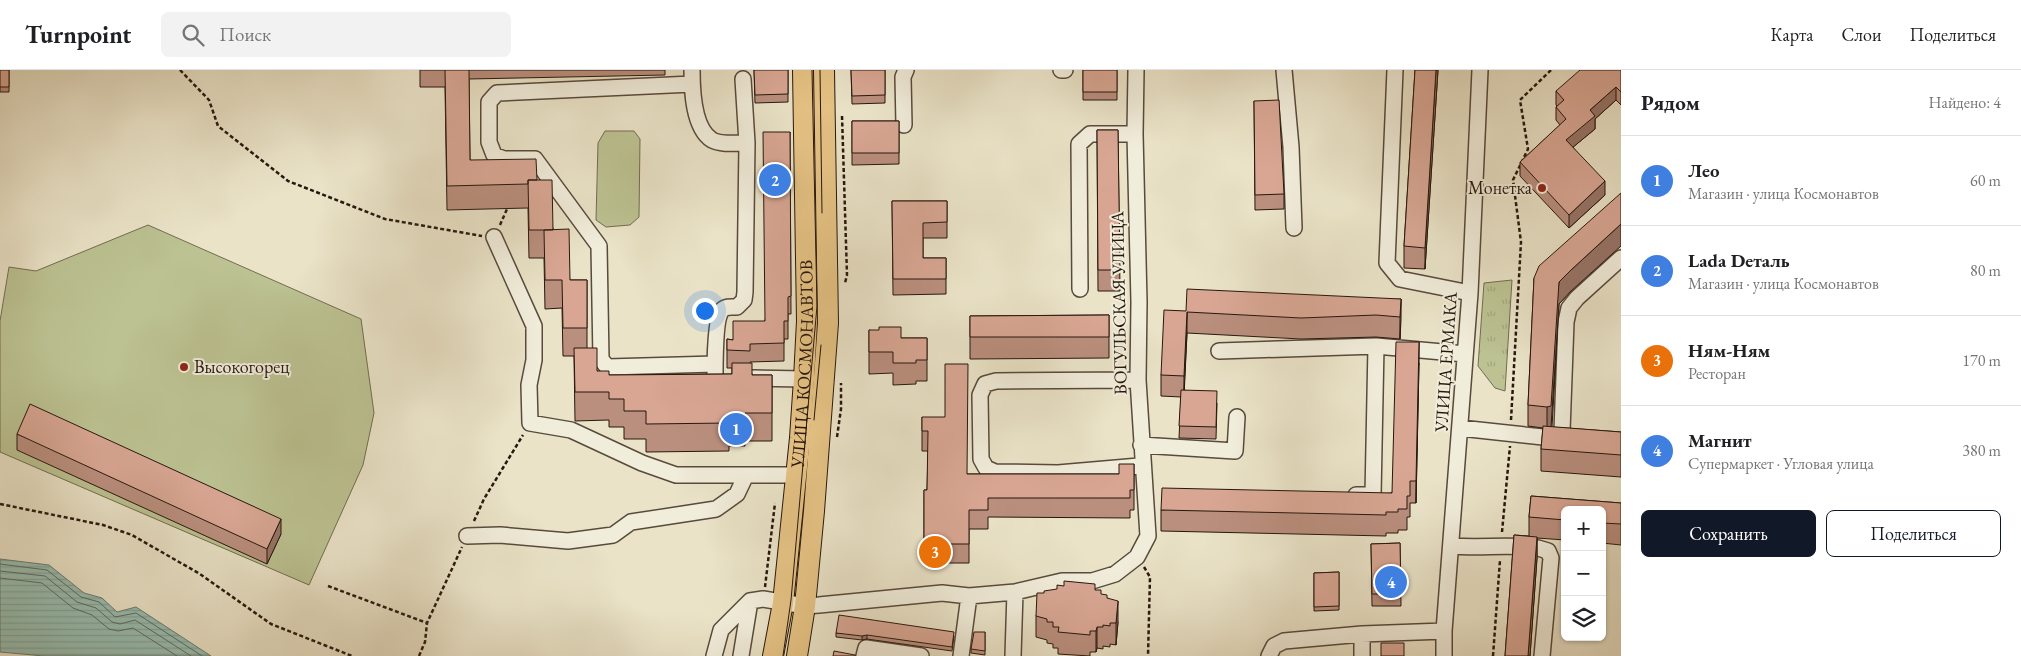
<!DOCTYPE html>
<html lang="ru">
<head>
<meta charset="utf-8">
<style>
	body { margin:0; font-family:"EB Garamond",serif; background:#f2f2f2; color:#202124 }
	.controls { position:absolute; right:15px; bottom:15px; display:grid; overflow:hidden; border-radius:8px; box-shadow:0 1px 4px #0004 }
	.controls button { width:45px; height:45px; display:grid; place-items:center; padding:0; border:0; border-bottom:1px solid #e0e0e0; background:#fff; color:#202124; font:25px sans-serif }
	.you { position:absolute; left:704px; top:240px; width:18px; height:18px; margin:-12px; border:4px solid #fff; border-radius:50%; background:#1a73e8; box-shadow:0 0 0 8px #1a73e833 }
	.badge { display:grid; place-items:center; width:32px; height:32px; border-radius:50%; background:#111827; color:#fff; font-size:16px; font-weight:700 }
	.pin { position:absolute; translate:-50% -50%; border:2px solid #fff; box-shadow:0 1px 5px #0006 }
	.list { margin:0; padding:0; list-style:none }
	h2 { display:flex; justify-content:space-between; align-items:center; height:65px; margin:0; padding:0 20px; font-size:21px }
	h2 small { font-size:16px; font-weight:400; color:#757577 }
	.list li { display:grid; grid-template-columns:32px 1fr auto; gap:15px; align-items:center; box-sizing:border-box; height:90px; padding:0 20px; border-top:1px solid #e0e0e0 }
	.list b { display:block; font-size:19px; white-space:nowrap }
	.list p { margin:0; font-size:16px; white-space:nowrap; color:#757577 }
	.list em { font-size:16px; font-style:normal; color:#757577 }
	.actions { display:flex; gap:10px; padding:15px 20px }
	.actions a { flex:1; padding:11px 0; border:1px solid #111827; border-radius:8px; text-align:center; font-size:18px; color:#111827 }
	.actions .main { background:#111827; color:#fff }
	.icon { flex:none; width:28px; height:28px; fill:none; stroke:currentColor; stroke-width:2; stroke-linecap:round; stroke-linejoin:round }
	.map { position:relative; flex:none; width:1621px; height:586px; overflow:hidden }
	header { display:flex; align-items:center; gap:30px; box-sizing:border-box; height:70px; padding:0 25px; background:#fff; border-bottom:1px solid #e0e0e0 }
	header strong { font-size:24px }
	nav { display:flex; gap:28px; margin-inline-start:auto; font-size:18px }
	.search { width:350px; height:45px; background:#f2f2f2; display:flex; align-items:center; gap:12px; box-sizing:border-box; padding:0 18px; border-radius:8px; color:#757577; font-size:19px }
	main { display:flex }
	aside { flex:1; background:#fff }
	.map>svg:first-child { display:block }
</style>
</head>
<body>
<header>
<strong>Turnpoint</strong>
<div class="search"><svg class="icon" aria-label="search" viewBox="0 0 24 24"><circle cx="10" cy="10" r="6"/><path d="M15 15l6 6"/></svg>Поиск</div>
<nav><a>Карта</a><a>Слои</a><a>Поделиться</a></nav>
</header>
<main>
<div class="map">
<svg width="1621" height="586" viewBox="0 0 1621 586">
	<defs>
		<pattern id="grass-tufts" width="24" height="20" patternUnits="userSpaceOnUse" patternTransform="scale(1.25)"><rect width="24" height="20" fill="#bcc292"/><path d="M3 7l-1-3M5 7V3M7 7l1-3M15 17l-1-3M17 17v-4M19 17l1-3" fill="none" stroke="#a2a67d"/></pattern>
		<pattern id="water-rules" width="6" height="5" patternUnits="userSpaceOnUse" patternTransform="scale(1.25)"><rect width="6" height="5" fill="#98beb1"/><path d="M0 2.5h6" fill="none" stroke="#83a397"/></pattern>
	</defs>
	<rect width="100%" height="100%" fill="#eae3c8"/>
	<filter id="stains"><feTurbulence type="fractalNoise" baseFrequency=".004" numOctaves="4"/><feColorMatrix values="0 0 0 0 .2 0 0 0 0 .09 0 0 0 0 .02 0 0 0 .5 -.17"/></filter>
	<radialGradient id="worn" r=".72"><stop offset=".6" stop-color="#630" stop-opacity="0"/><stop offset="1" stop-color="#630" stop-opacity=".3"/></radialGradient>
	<!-- grass -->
	<path fill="url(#grass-tufts)" stroke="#726c50" d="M1512 210 1505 321 1495 318 1478 296 1484 213Z"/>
	<!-- park -->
	<path fill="#bcc292" stroke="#726c50" d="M605 61H634L640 69 639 147 630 155 606 157 596 150 598 73Z
		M148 155 361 249 374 343 363 395 309 515 0 382V251L9 197 36 201Z"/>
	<!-- water -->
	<path fill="url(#water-rules)" stroke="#6b7b70" d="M0 489 49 495 84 523 102 528 117 542 136 537 211 586H44L0 582Z"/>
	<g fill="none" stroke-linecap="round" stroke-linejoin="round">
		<!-- shore -->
		<path stroke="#606a60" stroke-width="1" d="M0 494 47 500 81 527 99 532 115 547 136 543 202 586
			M0 501 45 506 77 532 96 538 112 552 120 554 135 550 191 586
			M0 508 42 513 73 538 92 545 109 559 118 561 133 558 177 586"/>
		<!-- minor casing -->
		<g stroke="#584a3c" stroke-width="18">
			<path id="minor" d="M692 0C692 19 693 58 712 70 721 75 737 73 747 73
				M1061 0H1065
				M1284 0 1291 77 1294 158
				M1395 0 1387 193 1400 209 1470 223
				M904 55 903 7 906 0
				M494 167 534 256V290L529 315 530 353 571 360 642 393 676 405H796
				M1080 219 1079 74 1090 64H1135
				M1219 281 1376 276 1465 284
				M607 297 715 294
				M715 307C715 294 715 248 722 240 726 236 732 237 737 237L744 230 745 222 747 73 743 9
				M753 308 804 309
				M632 310C617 310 609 300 601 289L599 176 535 89H504L494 85 489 72V32L497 23 692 14
				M1138 310 996 311 985 314 980 325 981 389 986 398 995 402 1058 403 1139 396
				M1460 358 1543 367
				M1551 367 1559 365 1562 361 1566 252 1569 238 1577 228 1621 188
				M1141 375 1235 381 1237 347
				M1356 425H1373L1376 276
				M467 466 500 465 568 471 613 465 631 452 716 439 737 424 746 405
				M1452 476C1478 478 1503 475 1529 477
				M1538 478 1548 481 1551 488 1542 586
				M1362 564V586
				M714 586 721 560 750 531 763 529 805 536 819 535 942 523 969 526 1015 522 1062 511H1092L1115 504 1137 487 1148 466 1138 310 1139 232 1135 64 1136 0
				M741 586 750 531
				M864 586 866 578 921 586
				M961 586 969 526
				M1013 586 1015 522
				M1269 586 1274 576 1284 571 1362 564 1444 561
				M1444 586V561L1470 223 1480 0"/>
		</g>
		<!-- major casing -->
		<g stroke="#27170e" stroke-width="22">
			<g id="major">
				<path id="s1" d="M773 586 783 533 800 368 804 309 807 251 803 0"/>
				<path d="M797 586 805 536 814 441 828 253 824 0"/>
			</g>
		</g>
		<!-- path -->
		<path stroke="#27170e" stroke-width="2.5" stroke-dasharray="4 2.5" stroke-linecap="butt" d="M180 0 209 30 218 56 288 111 385 149 482 166
			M842 46 847 205 845 213
			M500 155 507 139
			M1511 350 1521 172 1513 110 1528 79 1520 30 1551 0
			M837 367 841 339V313
			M0 434 103 455 132 465 200 504 271 554 352 586
			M474 451 484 429 523 365
			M1502 462 1510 376
			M1144 497 1150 507 1148 586
			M328 516 427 553
			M765 517 775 433
			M419 586 425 572 427 553 462 477
			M1493 586 1500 490"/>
		<!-- minor -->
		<use href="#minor" stroke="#f1eddb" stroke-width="15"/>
		<!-- major -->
		<use href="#major" stroke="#e5c284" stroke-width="20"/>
		<!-- tram -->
		<path stroke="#27170e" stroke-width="1" d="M820 0 822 143
			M814 350 821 275
			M783 586 791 530 817 236 812 0"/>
	</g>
	<!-- wall -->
	<path fill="#ba8f7e" stroke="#27170e" d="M0 0H9V22H0Z
		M420 0H665V5L469 9 470 90 537 110 570 210H587V278L597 301 609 305 732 304V298H727V269L733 270 765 251 790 62 791 244H788V269H784V291L750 292 752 305H772V371H745V376H729V381L646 382V369H624V357H609V350L575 351 574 286H563L562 238 545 239 544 188H529L528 138 447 140 445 17H420Z
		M754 0H788V32L755 33Z
		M851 0H885V33L852 34Z
		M1083 0H1117V30H1083Z
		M1415 0H1438L1425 199 1404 198V176Z
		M1621 0V35L1616 30 1595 49V59L1573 77 1605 125 1569 158 1520 106V92L1560 55 1556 50V37L1557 36 1556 35V21Z
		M1254 31 1284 124V139L1255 140Z
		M852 51H899V94L852 95Z
		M1097 60H1118L1120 221H1098Z
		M892 131H947V168H923V188H946V224L893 225Z
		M1534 208 1571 221 1559 234 1552 357 1621 362V407L1541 401V379L1543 358 1528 356V335Z
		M1401 229 1400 269 1376 267 1301 269 1187 263 1184 320 1217 333 1216 369 1179 368 1181 327 1161 326V305L1186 241Z
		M1109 245V288L970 289V246Z
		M869 260 901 268H927V311H916V314L893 315V303L869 304Z
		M1419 293 1416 433H1410V447H1407V460H1398V463H1386V466L1161 461V440L1392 423Z
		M922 347 967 404H1119L1134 394V440H1130V448L988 447V459H969V493H924V420H927L928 381H922Z
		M17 364 281 464 267 494 17 380Z
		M1531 426 1621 433V475L1602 473V440H1565V470L1537 468V488L1530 586H1505L1514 465 1529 466V447Z
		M1400 473 1401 536H1372L1371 474Z
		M1339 502V540L1314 541V503Z
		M1095 520 1101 525 1107 528 1118 552 1116 575 1110 574V577L1103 576V579L1097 578 1096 582H1090V586L1058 584V578H1053V574L1047 573V570L1036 567V546L1044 523Z
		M985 562V585L971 583V579Z
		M836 563 954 566 952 581 867 569 862 570 836 567Z"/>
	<!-- shaded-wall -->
	<path fill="#977467" stroke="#27170e" d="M1436 0H1438L1425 199V178Z
		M1616 17V30L1595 49V59L1566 83V70L1590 40Z
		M1605 111V125L1569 158V145Z
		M1621 154V176L1571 221 1559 234 1551 357 1547 359V337L1559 212 1571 200Z
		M1401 229V250L1400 269V247Z
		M1187 242V263L1184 327V306Z
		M1419 272V293L1416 433V411Z
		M281 449V464L267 494V479Z
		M1537 467V488L1530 586H1528Z
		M1118 531V552L1116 575V553Z
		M1097 557V578L1096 582V561Z
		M867 565V569L862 570V566Z"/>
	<!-- building -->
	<path fill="#d8a693" stroke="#27170e" d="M0 0H9V17H0Z
		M445 0H469L470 90 536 89 537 110H528V114L447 116Z
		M754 0H788V24L755 25Z
		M851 0H885V25L852 26Z
		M1083 0H1117V22H1083Z
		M1415 0H1436L1425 178 1404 176Z
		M1580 0H1621V22L1616 17 1590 40 1595 46 1566 70 1605 111 1569 145 1520 92 1566 49 1556 37 1564 30 1556 21Z
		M1279 30 1284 124 1255 125 1254 31Z
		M852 51H899V83H852Z
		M1097 60H1118L1120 200H1098Z
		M763 62H790L791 226 788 227V251H784V273L750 274V281L727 280V269L733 270V251H765Z
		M528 110H552L553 160H529Z
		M1621 123V154L1571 200 1559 212 1551 336 1547 337 1528 335 1534 208 1539 196Z
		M892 131H947V152L923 153V188H946V209H893Z
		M569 159 570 210H587V258H563L562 210H545L544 160Z
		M1187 219 1401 229 1400 247 1376 245 1301 248 1187 242 1184 306 1161 305 1164 240 1186 241Z
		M1109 245V267H970V246Z
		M879 257H901V268H927V290H916V293H893V282H869V260H879Z
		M1396 272H1419L1416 411H1410V426H1407V439H1398V442H1386V445L1161 440 1162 418 1392 423Z
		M574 278H597V301H609V305L732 304V293H752V305H772V343H745V348H729V353L646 354V341H624V329H609V322H575Z
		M945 294H968L967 404H1119V394H1134V420H1130V428H988V440H969V474H924V420H927L928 361H922V347H945Z
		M1181 320 1217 321 1216 357 1179 356Z
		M30 334 281 449 267 479 17 364Z
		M1543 356 1621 362V385L1541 379Z
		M1531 426 1621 433V454L1602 453V440H1565V450L1529 447Z
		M1514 465 1537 467 1528 586H1505Z
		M1400 473 1401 524H1372L1371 474Z
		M1339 502V536L1314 537V503Z
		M1064 511 1095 514V520H1101V524L1107 525V528L1118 531 1116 553H1110V556L1103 555V557H1097L1096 561H1090V565L1058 562 1059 557H1053V552H1047V549L1036 546 1037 523H1044V521L1057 519V515L1064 516Z
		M839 545 954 562 952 577 867 565 862 566 836 563Z
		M974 562H985V581L971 579Z
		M1381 573H1404V586H1381Z
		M834 581 855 585V586H833Z"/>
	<!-- markers -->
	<g fill="#8f2418" stroke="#f1eddb" stroke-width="2">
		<circle cx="1542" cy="118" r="5"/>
		<circle cx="184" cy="297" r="5"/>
	</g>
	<g text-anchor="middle" stroke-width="4" stroke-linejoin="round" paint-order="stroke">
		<!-- poi labels -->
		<g font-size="18" fill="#27170e" stroke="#f1eddb" text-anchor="end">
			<text x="1532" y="124">Монетка</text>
			<text x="194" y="303" text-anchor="start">Высокогорец</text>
		</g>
		<!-- street labels -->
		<g font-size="18" fill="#27170e" stroke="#f1eddb">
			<text transform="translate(1119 233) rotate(-91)" y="6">ВОГУЛЬСКАЯ УЛИЦА</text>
			<text transform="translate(1446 292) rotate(-86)" y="6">УЛИЦА ЕРМАКА</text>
			<text dy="6" stroke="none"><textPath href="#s1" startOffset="294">УЛИЦА КОСМОНАВТОВ</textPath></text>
		</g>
	</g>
	<rect width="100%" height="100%" filter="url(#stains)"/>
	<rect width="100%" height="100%" fill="url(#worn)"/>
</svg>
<div class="controls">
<button>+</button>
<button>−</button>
<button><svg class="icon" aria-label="layers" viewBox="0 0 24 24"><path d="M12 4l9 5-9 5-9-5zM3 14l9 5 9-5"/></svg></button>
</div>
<div class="you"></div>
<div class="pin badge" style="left:736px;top:359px;background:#3f7fe0">1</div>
<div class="pin badge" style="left:775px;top:110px;background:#3f7fe0">2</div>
<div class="pin badge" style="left:935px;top:482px;background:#e8710a">3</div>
<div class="pin badge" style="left:1391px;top:512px;background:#3f7fe0">4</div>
</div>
<aside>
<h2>Рядом<small>Найдено: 4</small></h2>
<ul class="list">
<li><span class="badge" style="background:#3f7fe0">1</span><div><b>Лео</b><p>Магазин · улица Космонавтов</p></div><em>60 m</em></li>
<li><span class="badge" style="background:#3f7fe0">2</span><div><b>Lada Dеталь</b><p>Магазин · улица Космонавтов</p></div><em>80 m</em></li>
<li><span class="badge" style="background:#e8710a">3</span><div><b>Ням-Ням</b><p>Ресторан</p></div><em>170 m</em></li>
<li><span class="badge" style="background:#3f7fe0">4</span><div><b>Магнит</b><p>Супермаркет · Угловая улица</p></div><em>380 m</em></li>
</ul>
<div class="actions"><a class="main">Сохранить</a><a>Поделиться</a></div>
</aside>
</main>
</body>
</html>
